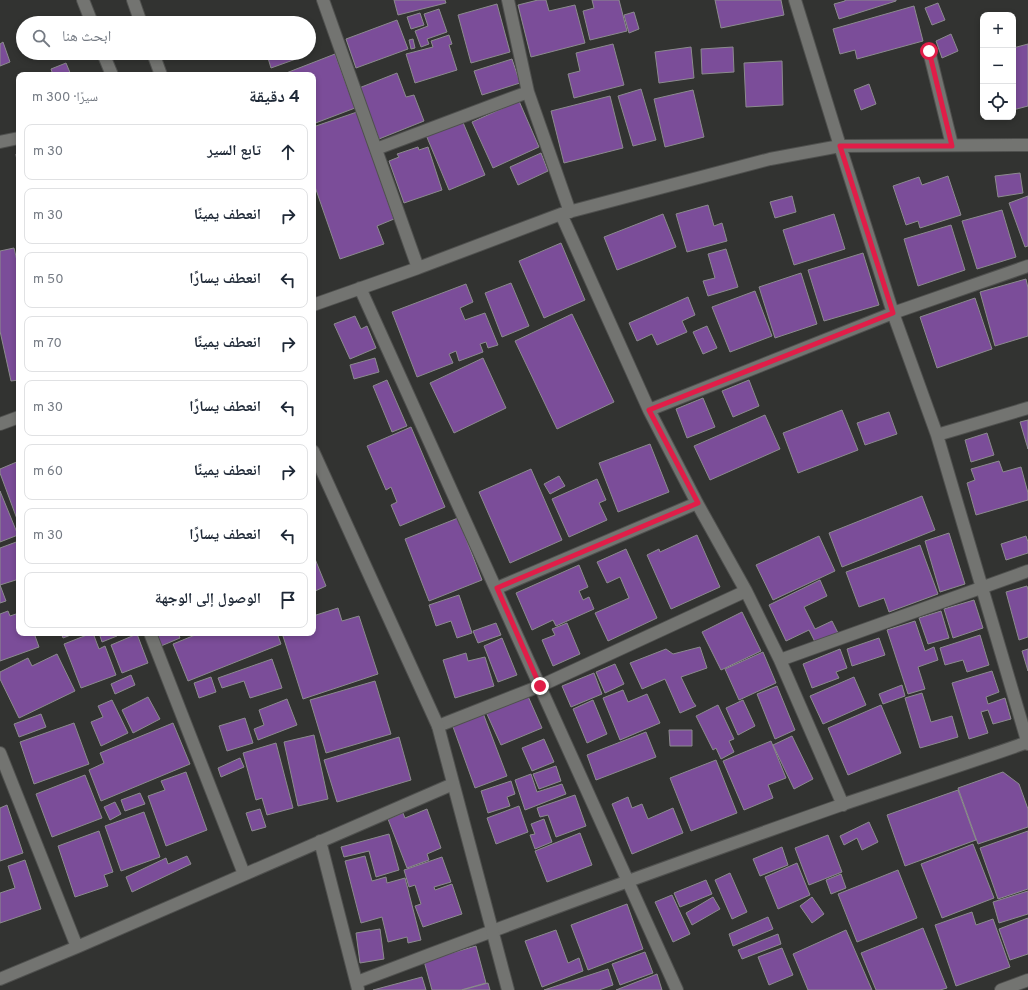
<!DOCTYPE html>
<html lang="ar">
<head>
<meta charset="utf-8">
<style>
	body { margin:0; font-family:Overpass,"Noto Naskh Arabic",sans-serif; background:#f2f2f3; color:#1f2937; direction:rtl }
	.controls { position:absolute; right:12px; top:12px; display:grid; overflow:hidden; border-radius:8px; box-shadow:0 2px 6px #0003 }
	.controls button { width:36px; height:36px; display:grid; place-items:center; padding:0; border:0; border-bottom:1px solid #e0e1e3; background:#fff; color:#1f2937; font:20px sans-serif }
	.stop { position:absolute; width:12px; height:12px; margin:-9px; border:3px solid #e11d48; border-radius:50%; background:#fff }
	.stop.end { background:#e11d48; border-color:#fff; box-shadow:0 1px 4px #0008 }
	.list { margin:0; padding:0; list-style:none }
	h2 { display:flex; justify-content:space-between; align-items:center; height:52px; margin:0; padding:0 16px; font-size:17px }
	h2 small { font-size:13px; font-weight:400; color:#747a83 }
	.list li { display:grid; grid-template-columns:26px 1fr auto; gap:12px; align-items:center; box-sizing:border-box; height:56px; margin:0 8px 8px; padding:0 8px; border:1px solid #e0e1e3; border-radius:8px }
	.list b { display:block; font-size:15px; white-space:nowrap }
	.list em { font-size:13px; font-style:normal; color:#747a83 }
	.icon { flex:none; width:22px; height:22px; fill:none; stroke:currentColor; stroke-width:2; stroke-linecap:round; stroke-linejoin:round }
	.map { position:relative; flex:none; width:1028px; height:990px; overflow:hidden; direction:ltr }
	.search { position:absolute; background:#fff; box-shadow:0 2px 6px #0003; left:16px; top:16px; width:300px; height:44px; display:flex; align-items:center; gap:10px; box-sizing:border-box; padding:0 14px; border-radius:22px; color:#747a83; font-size:15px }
	.panel { position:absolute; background:#fff; box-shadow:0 2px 6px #0003; left:16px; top:72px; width:300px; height:564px; border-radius:8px; direction:rtl }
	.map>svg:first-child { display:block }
</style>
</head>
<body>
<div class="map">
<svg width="1028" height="990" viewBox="0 0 1028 990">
	<rect width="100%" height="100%" fill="#323331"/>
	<!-- building -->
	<path fill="#7b4d99" stroke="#8c8b8e" d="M394 0H445L446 3 398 15Z
		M538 0H546L549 11 575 5 585 43 531 57 518 5Z
		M592 0H619L627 31 590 40 583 11 594 8Z
		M715 0H781L784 15 721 28Z
		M845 0H896V1L839 19 834 4 845 1Z
		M938 3 945 20 932 25 925 8Z
		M497 4 510 52 471 63 458 15Z
		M914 6 923 41 857 59 855 50 840 54 833 29Z
		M439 9 447 32 427 39 429 44 421 47 415 31 428 26 424 14Z
		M634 12 639 29 629 33 624 15Z
		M420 13 424 25 411 29 407 17Z
		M397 20 408 49 356 68 346 39Z
		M951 34 958 51 942 58 936 41Z
		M449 35 452 44 449 45 457 70 415 83 406 54 433 47 431 41Z
		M413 39 415 48 411 49 409 40Z
		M3 42 10 62 0 66V44Z
		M613 44 624 85 574 98 568 74 580 71 576 53Z
		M1028 44V106L1013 110V48Z
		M691 47 694 78 659 83 655 52Z
		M733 47 734 72 702 74 701 49Z
		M283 53H294L296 59 271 68 268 58Z
		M335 54 355 108 313 124V75H281Z
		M512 59 520 83 482 95 474 71Z
		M782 61 783 105 746 107 744 63Z
		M66 63 71 75H53L51 69Z
		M397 73 406 97 414 95 424 121 379 139 359 88Z
		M869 84 876 104 861 110 854 90Z
		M641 89 656 140 633 146 618 96Z
		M693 90 704 137 665 147 654 99Z
		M610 96 623 148 564 163 551 111Z
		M519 101 539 147 493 168 472 122Z
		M357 112 394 219 377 226 384 244 340 259 313 181V127Z
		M462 120 485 175 449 190 426 135Z
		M418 147 419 150 428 147 442 190 404 203 389 161 399 157 397 154Z
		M541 153 548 171 518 185 510 167Z
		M16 154H19V169H18Z
		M1020 173 1023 193 998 197 995 176Z
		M948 176 961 215 920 228 918 221 906 225 893 186 919 177 922 185Z
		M792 196 796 212 775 218 770 202Z
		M1028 196V246L1025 247 1009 203Z
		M708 205 714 226 722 223 727 241 687 252 676 214Z
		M1002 210 1016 257 977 269 962 221Z
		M663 214 676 247 617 270 604 237Z
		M834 214 845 249 794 265 783 230Z
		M951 225 965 270 918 286 904 239Z
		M561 243 585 300 544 318 519 261Z
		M14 248 19 269V380L11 381 0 331V251Z
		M726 249 738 287 708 296 703 281 715 278 708 254Z
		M863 253 879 305 824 321 808 270Z
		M801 273 817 324 775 338 759 287Z
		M1026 279 1028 288V336L995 346 980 292Z
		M511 283 529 326 502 337 485 293Z
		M466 284 473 302 460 308 465 320 485 313 498 345 488 348 486 342 480 344 483 352 459 361 456 351 449 354 453 363 417 377 392 312Z
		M755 291 772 336 730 352 712 307Z
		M688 297 695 315 682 321 687 332 657 345 652 334 637 341 629 323Z
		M975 298 992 349 937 368 920 317Z
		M572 314 614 402 557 429 515 341Z
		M355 316 361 329 367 326 376 348 350 359 334 324Z
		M707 326 717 348 703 354 693 332Z
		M375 358 379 372 354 379 350 365Z
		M483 358 506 408 454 433 430 383Z
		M387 380 407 426 392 432 373 386Z
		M749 380 759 406 733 417 722 391Z
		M703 398 715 427 687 438 676 409Z
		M842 410 858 450 798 473 783 433Z
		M889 412 897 434 865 445 857 423Z
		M765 415 780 449 710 480 694 446Z
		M1028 420V449L1020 422Z
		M411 427 445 507 400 526 391 505 397 502 391 487 386 490 367 446Z
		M987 433 994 455 971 462 965 440Z
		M650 444 669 492 618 512 599 463Z
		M19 461V518L17 519 0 473V469Z
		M999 461 1003 472 1021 467 1028 493V500L976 515 967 483 975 480 971 469Z
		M531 469 562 540 510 563 479 492Z
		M559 476 565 486 550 494 544 484Z
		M597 479 606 500 599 503 607 520 569 537 552 499Z
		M0 491 18 535 0 542Z
		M922 496 935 530 842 567 829 533Z
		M458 518 482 580 429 601 405 539Z
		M949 533 965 584 940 592 925 541Z
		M697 535 720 587 671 609 647 555 659 549 660 552Z
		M819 536 835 571 773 600 756 565Z
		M1026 536 1028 542V553L1006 560 1001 544Z
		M19 541V579L0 585 6 601 0 603V548Z
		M920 545 938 594 889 612 884 598 859 607 846 572Z
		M626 549 657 618 608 641 595 613 629 598 620 577 607 583 597 562Z
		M313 554 326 586 313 592Z
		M579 565 588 587 579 591 583 600 589 597 594 609 556 626 553 620 532 630 516 593Z
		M820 580 827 596 804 607 815 629 832 621 838 633 816 644 809 630 786 641 769 605Z
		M1027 586 1028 590V637L1019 640 1006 592Z
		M459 595 472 633 457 638 451 621 436 626 429 605Z
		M974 600 983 628 953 638 944 609Z
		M338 608 342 621 359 616 378 674 303 699 282 633H313V616Z
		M8 611 10 616 19 613V633H34L39 647 0 661V614Z
		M941 611 949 638 928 644 919 618Z
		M742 612 761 651 721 670 702 632Z
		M915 621 925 651 934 647 938 660 918 667 925 689 908 694 887 630Z
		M496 623 501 635 478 643 473 631Z
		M567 623 580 654 553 666 542 640 555 635 552 629Z
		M61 633H76L63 638Z
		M92 633H93L99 649 105 646 116 675 81 688 64 644Z
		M99 633H116L117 636 102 642Z
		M156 633H178L180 638 161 646Z
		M200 633H277L281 644 188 681 173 644Z
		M137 634 148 663 122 673 111 645Z
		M980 635 989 665 967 672 963 660 945 665 940 648Z
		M502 638 517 675 498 682 484 646Z
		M879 638 885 655 852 666 847 649Z
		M700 647 707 668 681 677 693 702 696 706 680 713 665 679 642 689 630 663 666 649 673 654Z
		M840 649 847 668 836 672 839 678 812 688 803 664Z
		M1028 649V671L1022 651Z
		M763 652 776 683 739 700 725 669Z
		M466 653 468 661 485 657 494 686 455 698 443 660Z
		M57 654 75 691 19 718 0 679V672L28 658 32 666Z
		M272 659 282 688 250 698 244 681 222 688 218 678Z
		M615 664 624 684 605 693 596 672Z
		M992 671 999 692 986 697 988 704 1005 698 1011 719 993 724 988 710 981 712 988 733 969 739 952 683Z
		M594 673 602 694 571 707 562 686Z
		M131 675 135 685 115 694 111 684Z
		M211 677 216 692 199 698 194 683Z
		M854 677 866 705 823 724 810 696Z
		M375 681 391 734 326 753 310 700Z
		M902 685 905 696 883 704 879 694Z
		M777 686 795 730 775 739 757 694Z
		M623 690 628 702 647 694 660 723 620 740 603 698Z
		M922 693 931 722 952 716 958 737 920 748 905 698Z
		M527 694 542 728 501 745 486 712Z
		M148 697 160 719 133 733 122 710Z
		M287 699 297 725 258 740 254 729 264 725 259 710Z
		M112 700 128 733 101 746 91 722 103 717 98 706Z
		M593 700 607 734 587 743 573 709Z
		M743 700 755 726 738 735 726 708Z
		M718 705 734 739 729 741 734 752 721 759 716 748 713 750 696 716Z
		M881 705 901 753 848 775 828 728Z
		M483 713 507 776 475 788 452 724Z
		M41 714 46 727 19 737 14 724Z
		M245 718 253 743 227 751 219 726Z
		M74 723 89 764 34 784 20 742Z
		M173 723 190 764 101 801 89 770 104 763 100 753Z
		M669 730H692V746H670Z
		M646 732 656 757 596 780 587 755Z
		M314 735 328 799 298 806 284 742Z
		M792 736 813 779 794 789 773 745Z
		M399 737 411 780 337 802 324 760Z
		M544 739 554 762 532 771 522 748Z
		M771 741 786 778 768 785 773 798 744 810 723 761Z
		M276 743 293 808 267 815 262 798 256 800 243 753Z
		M240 758 244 767 221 777 218 768Z
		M716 760 737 813 691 831 670 778Z
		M556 766 561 781 539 789 533 774Z
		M186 772 207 830 166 846 148 796 165 790 161 781Z
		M1003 772 1019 784 1028 809V827L978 844 958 788Z
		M531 774 537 792 562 784 566 794 525 810 515 780Z
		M85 775 102 818 52 837 36 794Z
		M511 781 515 794 507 797 510 806 488 813 481 791Z
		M958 790 976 840 905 866 887 815Z
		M140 793 145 804 125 811 121 800Z
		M575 795 586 826 556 837 548 815 540 817 537 808Z
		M628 797 632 808 642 804 648 819 673 808 683 833 632 854 612 804Z
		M115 802 121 814 110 820 104 807Z
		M7 805 23 853 0 861V808Z
		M519 806 528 832 496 844 487 818Z
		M260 809 266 827 252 831 246 813Z
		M427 809 441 848 427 854 429 860 407 868 388 819 403 813 405 818Z
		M144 812 160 857 121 871 105 826Z
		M544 819 552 842 535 849 530 835 535 834 531 824Z
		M869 822 878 842 862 850 857 838 844 845 840 836Z
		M99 831 113 872 104 875 108 886 75 897 58 846Z
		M1028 831V889L998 899 980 848Z
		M580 833 592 865 547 882 535 851Z
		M389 834 399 870 376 877 369 851 344 857 341 847Z
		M828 835 842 872 809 885 795 848Z
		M973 844 994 898 942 918 921 864Z
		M782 847 788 865 760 876 753 859Z
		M187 856 191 864 132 892 126 877 166 858 168 864Z
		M365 856 372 881 386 877 387 883 405 878 421 940 408 943 407 937 388 942 382 917 361 923 345 861Z
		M442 857 451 882 434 887 435 890 452 884 462 914 423 927 415 906 421 904 415 885 409 887 404 870Z
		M25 860 41 909 0 923V893L15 888 8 866Z
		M797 863 810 895 778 909 765 877Z
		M898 870 917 918 857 942 838 894Z
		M730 873 747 912 732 919 715 880Z
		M841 874 846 888 831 894 826 880Z
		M706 880 712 894 680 907 674 893Z
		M1028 891V914L999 923 993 902Z
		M672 895 690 934 673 942 655 902Z
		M713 897 720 909 692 925 686 913Z
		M812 897 824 914 812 923 800 906Z
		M627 904 643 949 588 970 571 925Z
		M972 912 976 925 993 919 1010 967 956 986 935 925Z
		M768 917 773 929 733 946 729 934Z
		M1028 918V954L1010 960 999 929Z
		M923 928 947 988 940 990H876L861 953Z
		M380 929 384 959 360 963 356 933Z
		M556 930 568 963 579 958 583 971 542 987 525 941Z
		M846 930 872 990H808L793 954Z
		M778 934 781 944 742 959 738 950Z
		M476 946 486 983 461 990H432L424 961Z
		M782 948 793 975 769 985 758 957Z
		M645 952 653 973 620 985 612 964Z
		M608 969 613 985 599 990H544Z
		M657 974 662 990H616Z
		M422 977 426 990H373Z
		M488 983 490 990H462Z"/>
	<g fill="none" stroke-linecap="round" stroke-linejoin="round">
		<!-- minor casing -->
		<g stroke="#4f504e" stroke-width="14">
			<path id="minor" d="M323 0 418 268
				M508 0 528 92 570 212
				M795 0 840 146 893 313 937 435 1028 744
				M929 51 952 145
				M0 142 19 138
				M376 149 528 92
				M561 214 649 410 697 503 746 591 780 660 843 805
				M360 288C466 522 572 756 677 990
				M313 305 418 268 561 214 770 159 840 146 1028 145
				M649 410 893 313 1028 266
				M0 424 19 417
				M937 435 1028 408
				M497 588 697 503
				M150 633 244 874
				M780 660 1028 571
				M438 726 540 686 746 591
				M0 753 77 947
				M320 841 358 989
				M0 979 77 947 453 784
				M357 982C517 921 679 862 841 805 903 784 966 764 1028 742
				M1001 990 1028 980"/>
		</g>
		<!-- tertiary casing -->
		<g stroke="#4f504e" stroke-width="14">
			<path id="tertiary" d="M83 0 92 23
				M133 0 141 23
				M103 53 112 75
				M153 53 161 75
				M313 451 438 726 508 990"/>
		</g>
		<!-- minor -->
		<use href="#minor" stroke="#737471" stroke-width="12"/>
		<!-- tertiary -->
		<use href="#tertiary" stroke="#737471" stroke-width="12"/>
	</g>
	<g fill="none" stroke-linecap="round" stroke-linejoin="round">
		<!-- route -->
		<path stroke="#e11d48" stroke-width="5" d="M540 686 497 588 698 503 649 410 893 313 840 146H952L929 51"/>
	</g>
</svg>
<div class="controls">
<button>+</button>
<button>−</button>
<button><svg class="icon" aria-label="locate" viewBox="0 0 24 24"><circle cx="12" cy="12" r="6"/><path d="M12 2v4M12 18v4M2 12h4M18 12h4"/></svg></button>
</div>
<div class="stop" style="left:929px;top:51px"></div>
<div class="stop end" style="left:540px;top:686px"></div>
<div class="search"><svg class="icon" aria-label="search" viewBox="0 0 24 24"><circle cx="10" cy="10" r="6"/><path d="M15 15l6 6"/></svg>ابحث هنا</div>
<section class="panel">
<h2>4 دقيقة<small>سيرًا · 300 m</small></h2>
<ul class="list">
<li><svg class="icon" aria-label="ahead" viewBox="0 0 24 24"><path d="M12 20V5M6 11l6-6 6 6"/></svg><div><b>تابع السير</b></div><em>30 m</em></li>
<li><svg class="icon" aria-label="right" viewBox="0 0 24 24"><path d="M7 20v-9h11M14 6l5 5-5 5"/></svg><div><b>انعطف يمينًا</b></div><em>30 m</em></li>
<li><svg class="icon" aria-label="left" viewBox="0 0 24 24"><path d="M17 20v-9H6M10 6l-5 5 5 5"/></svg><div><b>انعطف يسارًا</b></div><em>50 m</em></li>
<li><svg class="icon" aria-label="right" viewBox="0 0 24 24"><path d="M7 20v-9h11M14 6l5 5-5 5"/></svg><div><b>انعطف يمينًا</b></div><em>70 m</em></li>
<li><svg class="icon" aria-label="left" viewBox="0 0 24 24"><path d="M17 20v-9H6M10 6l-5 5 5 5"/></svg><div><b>انعطف يسارًا</b></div><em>30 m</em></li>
<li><svg class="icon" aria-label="right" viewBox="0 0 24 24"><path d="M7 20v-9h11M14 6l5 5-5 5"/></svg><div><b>انعطف يمينًا</b></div><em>60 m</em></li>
<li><svg class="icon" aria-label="left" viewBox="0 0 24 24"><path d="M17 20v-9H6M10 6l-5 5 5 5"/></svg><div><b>انعطف يسارًا</b></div><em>30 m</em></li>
<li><svg class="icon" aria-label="arrive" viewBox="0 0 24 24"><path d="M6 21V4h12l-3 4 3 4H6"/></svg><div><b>الوصول إلى الوجهة</b></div></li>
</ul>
</section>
</div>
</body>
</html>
